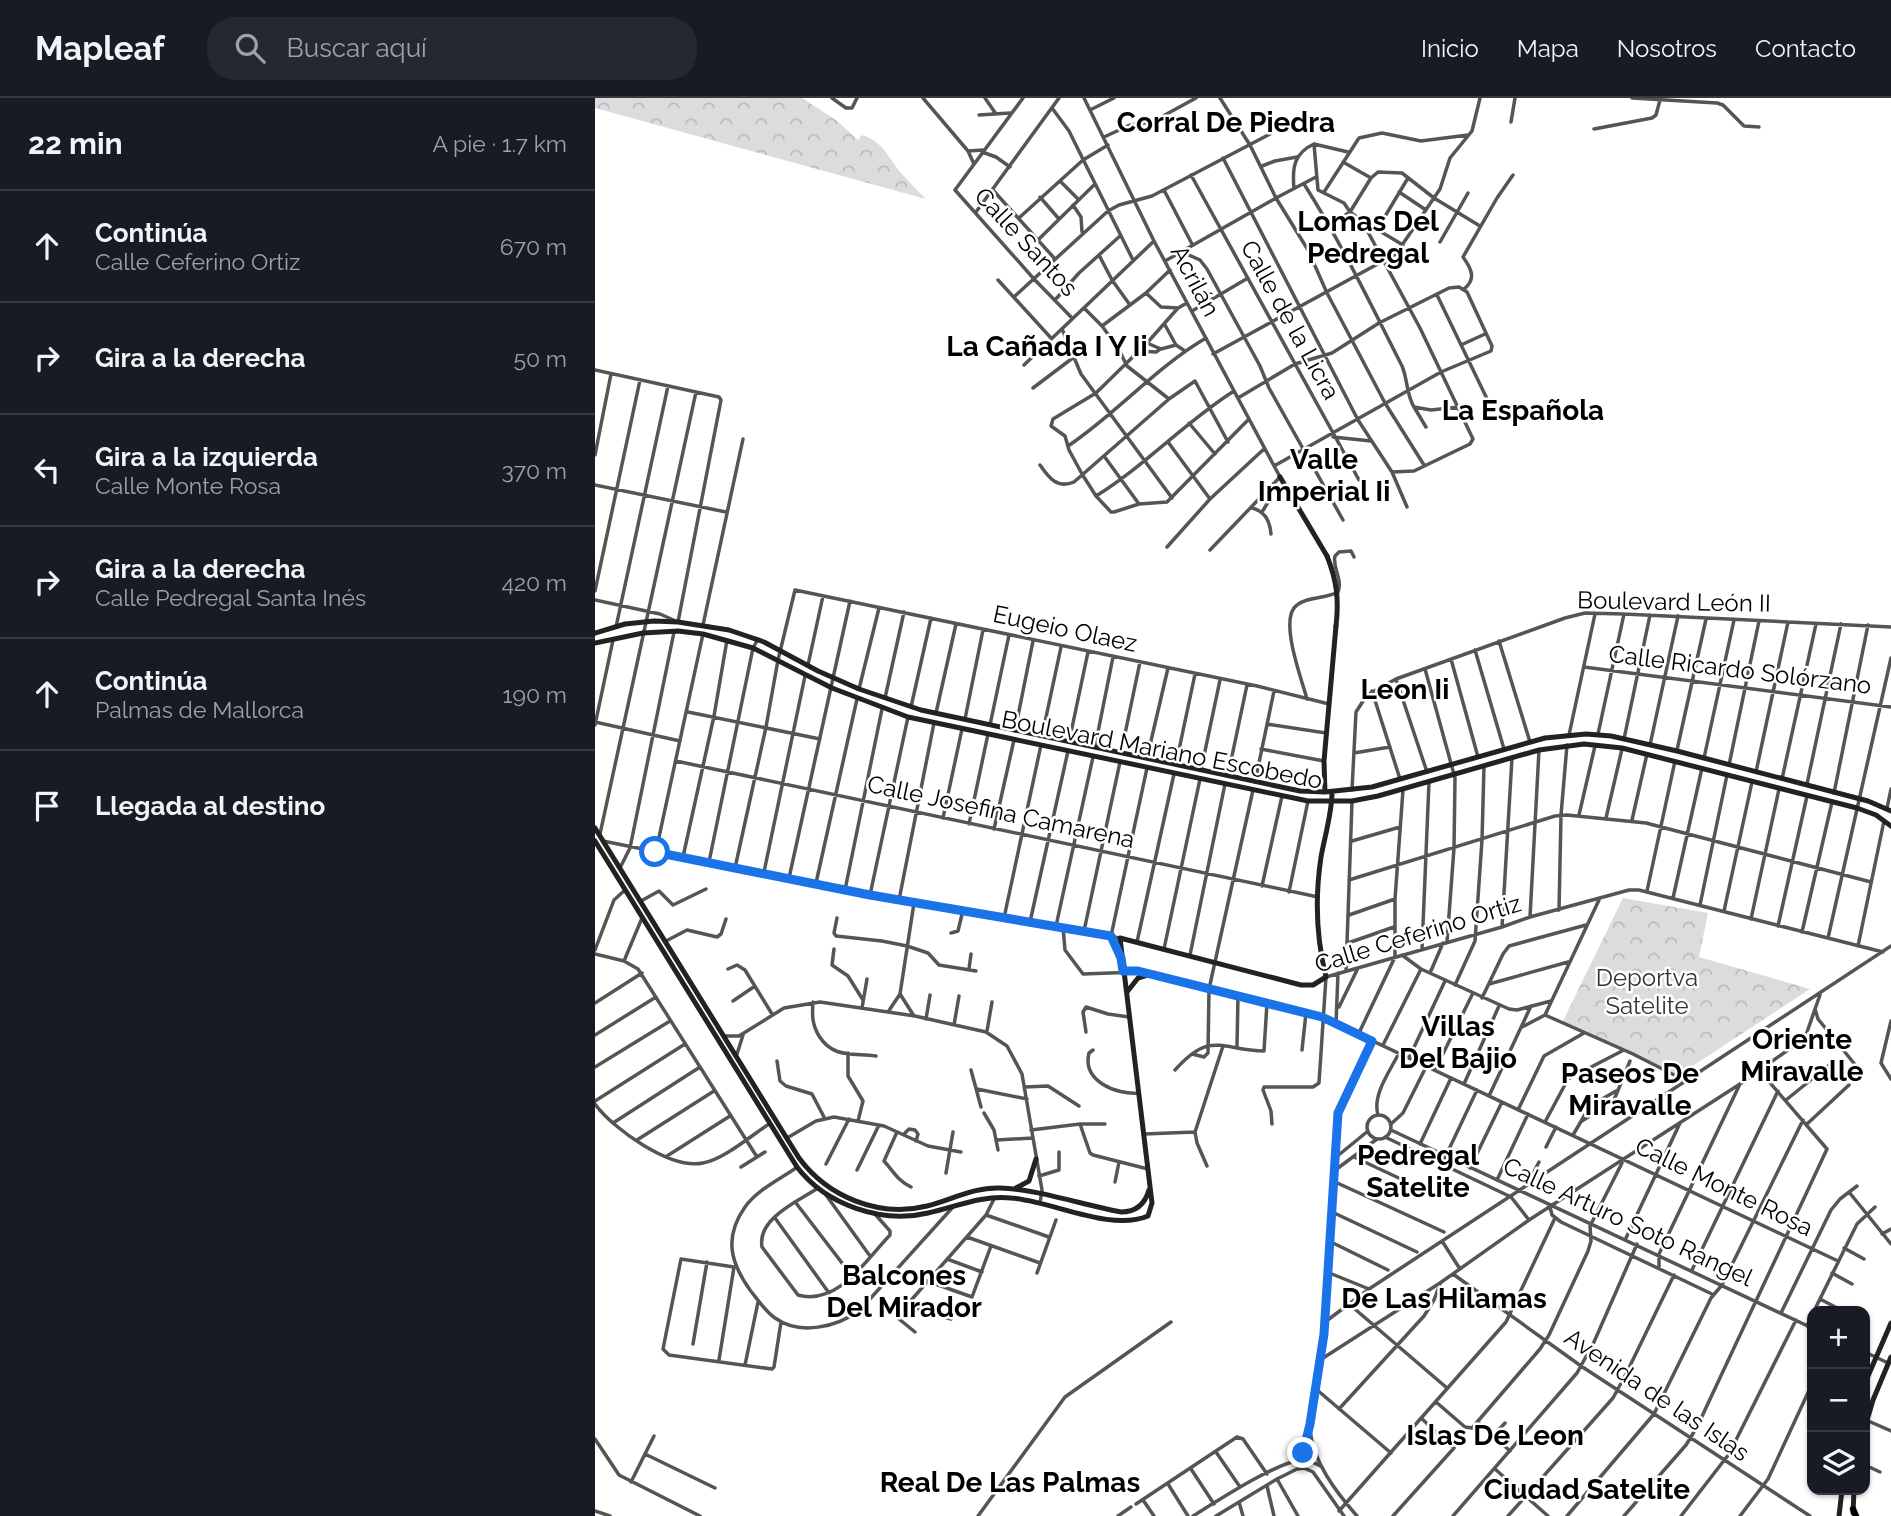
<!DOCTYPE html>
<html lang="es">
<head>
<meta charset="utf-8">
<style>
	body { margin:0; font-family:Raleway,sans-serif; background:#242831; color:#f1f3f6 }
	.controls { position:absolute; right:21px; bottom:21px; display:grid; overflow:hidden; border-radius:14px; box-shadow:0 2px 5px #0004 }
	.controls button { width:63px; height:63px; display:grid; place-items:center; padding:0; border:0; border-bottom:2px solid #363941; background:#171b24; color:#f1f3f6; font:35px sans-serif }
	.stop { position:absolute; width:21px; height:21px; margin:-16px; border:5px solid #1a73e8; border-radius:50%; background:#fff }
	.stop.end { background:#1a73e8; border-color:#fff; box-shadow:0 2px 7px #0008 }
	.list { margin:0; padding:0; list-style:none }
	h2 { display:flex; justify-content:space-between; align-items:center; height:91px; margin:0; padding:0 28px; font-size:30px }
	h2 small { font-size:23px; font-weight:400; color:#9ea1a6 }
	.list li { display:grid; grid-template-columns:46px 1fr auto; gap:21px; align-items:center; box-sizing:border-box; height:112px; padding:0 28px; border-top:2px solid #363941 }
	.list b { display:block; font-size:26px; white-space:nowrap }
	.list p { margin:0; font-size:23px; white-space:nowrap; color:#9ea1a6 }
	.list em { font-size:23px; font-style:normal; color:#9ea1a6 }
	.icon { flex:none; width:38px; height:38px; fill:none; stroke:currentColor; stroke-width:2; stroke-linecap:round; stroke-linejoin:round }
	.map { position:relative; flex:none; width:1296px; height:1418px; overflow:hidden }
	header { display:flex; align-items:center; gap:42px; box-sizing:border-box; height:98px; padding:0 35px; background:#171b24; border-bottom:2px solid #363941 }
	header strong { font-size:33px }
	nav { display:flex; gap:38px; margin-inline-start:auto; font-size:24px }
	.search { width:490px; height:63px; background:#242831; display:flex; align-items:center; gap:18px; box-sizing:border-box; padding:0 24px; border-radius:28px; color:#9ea1a6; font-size:26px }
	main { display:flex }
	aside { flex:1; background:#171b24 }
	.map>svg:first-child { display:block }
</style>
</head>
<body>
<header>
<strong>Mapleaf</strong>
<div class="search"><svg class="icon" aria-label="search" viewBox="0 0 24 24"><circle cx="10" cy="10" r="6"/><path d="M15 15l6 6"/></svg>Buscar aquí</div>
<nav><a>Inicio</a><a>Mapa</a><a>Nosotros</a><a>Contacto</a></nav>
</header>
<main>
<aside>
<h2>22 min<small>A pie · 1.7 km</small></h2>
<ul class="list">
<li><svg class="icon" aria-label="ahead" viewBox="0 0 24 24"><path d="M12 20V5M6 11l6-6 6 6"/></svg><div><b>Continúa</b><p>Calle Ceferino Ortiz</p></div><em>670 m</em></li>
<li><svg class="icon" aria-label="right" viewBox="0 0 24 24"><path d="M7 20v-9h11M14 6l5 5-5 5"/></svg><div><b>Gira a la derecha</b></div><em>50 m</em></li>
<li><svg class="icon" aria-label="left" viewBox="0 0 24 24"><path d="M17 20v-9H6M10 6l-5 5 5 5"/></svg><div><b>Gira a la izquierda</b><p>Calle Monte Rosa</p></div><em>370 m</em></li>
<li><svg class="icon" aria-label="right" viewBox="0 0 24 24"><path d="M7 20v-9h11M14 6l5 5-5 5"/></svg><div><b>Gira a la derecha</b><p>Calle Pedregal Santa Inés</p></div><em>420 m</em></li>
<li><svg class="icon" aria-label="ahead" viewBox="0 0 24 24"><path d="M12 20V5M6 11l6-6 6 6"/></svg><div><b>Continúa</b><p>Palmas de Mallorca</p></div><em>190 m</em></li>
<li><svg class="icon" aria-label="arrive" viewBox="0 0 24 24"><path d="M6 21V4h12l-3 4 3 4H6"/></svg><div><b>Llegada al destino</b></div></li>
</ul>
</aside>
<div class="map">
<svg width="1296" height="1418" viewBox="0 0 1296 1418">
	<defs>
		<pattern id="park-crowns" width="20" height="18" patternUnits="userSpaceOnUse" patternTransform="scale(1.75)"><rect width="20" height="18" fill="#dcdcdc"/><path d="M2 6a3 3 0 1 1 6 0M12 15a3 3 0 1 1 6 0" fill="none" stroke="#bbb"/></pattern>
	</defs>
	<rect width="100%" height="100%" fill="#fff"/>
	<!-- park -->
	<path fill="url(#park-crowns)" d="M0 0H207L241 22 263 42 267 37C289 44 293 60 307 76 315 85 323 93 331 101L0 10Z
		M1028 800 1113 815 1104 859 1215 891 1084 977 968 923Z"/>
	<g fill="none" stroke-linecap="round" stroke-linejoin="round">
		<!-- primary casing -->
		<g stroke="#dbdbdb" stroke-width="8">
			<path id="primary" d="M1258 1411 1261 1418"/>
		</g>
		<!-- street -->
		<path stroke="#555" stroke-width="3.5" d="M237 0 251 10H257L262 0
			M328 0 373 53 379 66
			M390 0 401 16
			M428 0 360 92 439 181 477 220
			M489 0 559 143 685 379 615 452
			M625 0 655 47 681 100 713 152 732 195 790 305 829 367
			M1037 0 1122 5 1128 7 1149 28 1164 29
			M457 10 474 33 538 162
			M495 12 519 0
			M384 17 415 15
			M916 24 920 0
			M999 31 1057 20 1061 17 1065 2
			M509 39 535 27 557 24 601 0
			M719 46 723 92 749 105 755 114 767 123 825 230 878 341 875 346 819 373 797 374
			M373 53 388 52
			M387 54 401 59 415 69
			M628 60 763 322 797 374 812 409
			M748 64 776 80 783 74 807 75 839 100 885 128
			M667 68 680 63 702 59
			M596 77 764 382
			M465 83 483 101
			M709 86C746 144 776 207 807 268 813 282 811 296 819 309L836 312 864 309
			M699 90C697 70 699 55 719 46L753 54
			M397 91 460 161
			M569 92 597 146
			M729 94 764 40 787 35 826 43 873 37
			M804 94 831 112
			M445 99 464 121
			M478 107 486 119 487 134
			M381 114 464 0
			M425 119 488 62 513 47
			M768 123 808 147
			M735 127 755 114 776 80
			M783 130 813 80
			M444 141 500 86
			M845 144 873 95
			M587 154 605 162 612 171 665 268 674 290 748 422
			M504 157 517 182 535 207
			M570 163 681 100 721 79
			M403 182 456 240
			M869 191C882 181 876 170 868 159L902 100 918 77
			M551 195 566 209 583 210
			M842 197 895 307
			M420 198 513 113 524 107 557 98 675 36
			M460 202 484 175 525 138
			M592 205 583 210 552 245 501 295 458 321 456 328 470 338 474 352 487 376 501 398 516 414H519L544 406 572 404 653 322
			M489 210 507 228 523 250 532 268 574 301
			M597 213 653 180
			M570 227 581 247
			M507 228 551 195 575 172
			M467 231 486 276 577 400
			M552 245 566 251 581 247 590 253
			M866 247 890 236
			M544 253 561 254 564 252
			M618 256 801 156 845 91 855 60 877 33 885 0
			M429 267 559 143
			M0 272 124 299 126 302 83 524 65 516 0 502
			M438 290 479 259
			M643 300 700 266 737 255 784 225 854 190 864 189 872 194 897 248 896 253 846 274 679 368
			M819 309 831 329
			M594 325 620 356
			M738 339 776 343
			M573 344 615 401
			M473 348C522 315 560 270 611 240
			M0 357 16 276
			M509 358 544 406
			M445 367C454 380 462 391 479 384L574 301 600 283 633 344
			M0 387 131 414
			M501 398C551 367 590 324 639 293
			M657 410C670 413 675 423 676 436
			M667 414 675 401 677 391
			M572 449 615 401 669 351
			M0 493 45 282
			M108 527 148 341
			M21 529 73 288
			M904 543 935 644
			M880 552 909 651
			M856 561 883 659
			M213 567 228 498
			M989 569 1296 609
			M830 571 860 680 859 750 852 844
			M801 581 832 674
			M264 591 284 510
			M777 593 805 681
			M290 600 309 514
			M712 601C707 582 683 520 702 507 713 498 731 501 743 494 748 481 737 470 740 458L744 454 756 453 759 459
			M316 609 336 520
			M93 614 225 641
			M341 615 361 526
			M370 621 388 532
			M0 624 85 643
			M672 626 731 635
			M0 627 18 542
			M395 627 414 537
			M420 633 438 543
			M1003 636 1029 516
			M974 637 1000 516
			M447 638 466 549
			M1029 641 1055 517
			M474 644 493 554
			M1055 647 1083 518
			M500 649 518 559
			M666 651 729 663
			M1082 652 1111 521
			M526 655 545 564
			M759 655 795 649
			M552 660 573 570
			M1109 660 1139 522
			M81 663 723 799
			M581 666 600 576
			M1134 667 1164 523
			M606 672 625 582
			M1161 674 1193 524
			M633 677 652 587
			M1187 681 1221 526
			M660 684 679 593
			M1212 686 1246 526
			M757 692 761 614 772 597 801 581 970 520 990 515 1029 516 1296 529
			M1239 695 1273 527
			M1292 710 1296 691
			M984 717 1000 648
			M348 720 367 631
			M1011 720 1027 651
			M1037 722 1052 656
			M374 726 393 636
			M399 731 419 642
			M5 736 101 294
			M8 743 275 797 525 840
			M757 743 805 729
			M61 753 108 536
			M88 759 119 618 132 542
			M114 764 158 550 163 541
			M26 768 35 750 79 534
			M140 770 171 629 183 562 200 492 662 588 734 606
			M169 774 210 578
			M194 780 255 503
			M754 782 960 718 972 717 1051 725 1276 784
			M221 785 262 601
			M667 788 687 698
			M250 792 287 611
			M1052 793 1080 663
			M694 794 713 703
			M275 797 313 619
			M1078 800 1107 670
			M304 802 339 625
			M46 803 64 793 78 807 111 791
			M1105 807 1132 677
			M964 812 966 717 972 647
			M1129 813 1157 684
			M754 817 800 801
			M935 819 944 652
			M242 820 239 835 241 838 287 843 312 848 333 855 344 867 381 873
			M409 820 446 647
			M1156 821 1184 691
			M435 824 473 653
			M461 828 498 659
			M1183 828 1212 698
			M468 829 470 852 488 876 543 874 727 919 1243 1163
			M907 829 917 660
			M489 833 525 664
			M1207 834 1237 704
			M356 835 363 833 368 812
			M516 838 552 670
			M1233 840 1296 560
			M71 843 92 832 122 839 126 836 131 821
			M542 844 579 676
			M753 845 799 829
			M1263 848 1289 723
			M239 851 237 867 253 878 268 902
			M569 851 605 681
			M827 851 834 684
			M0 852 19 802 30 792
			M0 856 29 863 43 871 162 1059
			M595 857 630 686
			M807 857 826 871 914 911 922 912 956 903
			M29 863 47 820
			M133 871 142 867 150 872 177 916
			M374 871 376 856
			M751 873 757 704
			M835 875 848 845
			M894 886 973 864
			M860 887 880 843 887 742 889 668
			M305 896 319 918
			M1225 897 1220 911 1223 921 1262 969
			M887 900 908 856 914 848 991 827
			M138 903 160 888
			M218 904C217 918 217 926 224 938 238 960 256 955 281 958
			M0 905 47 875
			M744 909 763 870
			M267 910 272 881
			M293 914 305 896 319 805
			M950 917 1038 956 1091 983
			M950 917 1004 802
			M331 921 335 897
			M1296 923 1286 965 1296 981
			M741 926 743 875
			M359 927 364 898
			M927 929 950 917
			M392 933 397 904
			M491 934 488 914 491 909 513 916 534 919
			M0 937 61 899
			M763 937 800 859V801L808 692
			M129 938H144L189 910 225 904 320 918 391 934 412 948 427 976 447 1092 445 1105
			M788 947 826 871
			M642 948 643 898
			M498 952 494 955C487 983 521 997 544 995
			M707 952 711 915
			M253 955V978L268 1003 263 1023
			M142 956 148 937
			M597 956 609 959 613 955 614 891 658 692
			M814 960 850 883
			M182 963 185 983 191 988 217 996 229 1019
			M0 969 75 923
			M376 972 386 1009
			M580 972C616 932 626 952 669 953L672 905
			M840 972 878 895
			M869 986 904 908
			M430 989 453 988 484 1008
			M382 991 432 1001
			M894 998 936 908
			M1191 1002 1238 964
			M0 1003 90 946
			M0 1006C18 1031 76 1072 108 1065 128 1062 157 1037 174 1026
			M923 1012 949 958 989 935
			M389 1015 399 1032 403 1052
			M783 1017C777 997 795 973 804 955
			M772 1029a12 12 0 1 1 24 0a12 12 0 1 1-24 0Z
			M987 1023 1019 1002 1035 963
			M950 1024 973 981 1027 953
			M18 1025 105 969
			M485 1026H510
			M677 1026 676 1013 668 992 669 989H718L724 985 731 879 907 829 935 819 1034 792H1044L1288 854
			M796 1026 808 1015 831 969
			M1212 1026 1254 987
			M436 1032 485 1026 495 1055 498 1057 553 1071
			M796 1032 1217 1230
			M302 1034 289 1063C299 1074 302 1082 316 1089
			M600 1034 628 948
			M309 1036 314 1031 320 1032 323 1036 321 1043
			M549 1036 600 1034 602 1045 612 1068
			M978 1037 995 1008 1021 993
			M790 1039 916 1099 934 1122
			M192 1040 221 1023 239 1019 289 1028 333 1048 366 1054
			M42 1042 119 993
			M402 1042 438 1040
			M825 1046 856 980
			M951 1049 961 1029
			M72 1058 135 1018
			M759 1059 840 1097
			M740 1060 773 1033
			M231 1066 254 1021
			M847 1066 882 992
			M146 1069 170 1054
			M201 1070C185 1081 162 1092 150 1109 129 1139 135 1164 155 1192 163 1202 170 1213 180 1220 205 1238 242 1229 265 1212L358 1109
			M875 1070 907 1004
			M262 1072 284 1027
			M739 1073 782 1041
			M351 1075 358 1034
			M444 1078 464 1072V1054
			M902 1082 933 1016
			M738 1083 849 1134
			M520 1084 524 1064
			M932 1087 944 1064
			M223 1090C204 1103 162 1120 167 1149L203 1197C243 1208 271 1162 295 1137V1133L279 1115
			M1254 1094 1296 1146
			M231 1097 275 1158
			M201 1105 257 1178
			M955 1109 957 1117 966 1124 1117 1196
			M735 1113 822 1154
			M391 1117 454 1139
			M180 1120 234 1195
			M1287 1136 1296 1131
			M372 1139 445 1165
			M1031 1140 1085 1025
			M734 1143 793 1172
			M847 1143 865 1171
			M1249 1150 1269 1161
			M352 1161 387 1174
			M139 1169 86 1161 68 1251 74 1257 177 1271 179 1269 186 1224
			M1064 1169V1156L1144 988
			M1097 1172 1183 993
			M732 1174 774 1191
			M442 1175 461 1122
			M1237 1175 1257 1186
			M858 1176 986 1268 1215 1418
			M332 1183 377 1199 396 1148
			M1225 1201 1246 1212
			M754 1206 852 1290
			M311 1207 356 1221
			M1219 1213 1262 1126 1280 1109
			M1186 1215 1236 1112 1245 1101 1262 1088
			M730 1224 774 1191 1296 848
			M1212 1228 1217 1217
			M320 1234 304 1221V1216L391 1117 399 1101
			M98 1246 112 1164
			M1270 1254 1293 1265
			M124 1262 139 1169
			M725 1262 845 1185 934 1122 1145 986 1210 940 1220 911
			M150 1267 163 1204
			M721 1291 796 1355
			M841 1304 870 1329 877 1330 945 1251 954 1237 993 1153 996 1143 995 1128 1027 1065
			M744 1311 829 1218 839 1202 845 1186
			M1271 1322 1296 1333
			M883 1324 915 1353
			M715 1332C718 1364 741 1394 762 1418
			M898 1338 910 1325
			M0 1341 24 1377 105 1418
			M621 1354 645 1389
			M50 1356 120 1390
			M702 1362 708 1355 712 1341 729 1236 743 1015 777 942
			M1270 1367 1285 1374
			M596 1371 619 1406
			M900 1371 953 1418
			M682 1381 703 1418
			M36 1384 59 1338
			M573 1386 593 1418
			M672 1388 679 1418
			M548 1402 559 1418
			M644 1404 648 1418
			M541 1406 642 1339 648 1341 672 1376
			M0 1413 15 1418
			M744 1413 911 1224 960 1120
			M383 1418 470 1299 576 1224
			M523 1418 536 1409
			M598 1418C622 1403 680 1365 706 1362 714 1361 720 1365 727 1369
			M621 1418 682 1381 702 1371 709 1370 718 1374 749 1418
			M798 1418 859 1350 826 1320
			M858 1418 982 1275 999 1244 1042 1146
			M913 1418 1018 1300 1031 1276 1079 1177
			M972 1418 1059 1316 1116 1200 1127 1187 1208 1022
			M1029 1418 1091 1347 1102 1329 1232 1051 1164 972
			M1086 1418 1134 1356 1201 1222
			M1145 1418 1173 1381 1217 1286"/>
		<!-- secondary -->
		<path stroke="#222" stroke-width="5" d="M685 379 732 458
			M0 535 30 526 59 523 83 524 134 532 169 544 223 573 264 591 326 612 705 693 730 694 777 689 950 640 991 636 1016 638 1082 653 1273 703 1296 713
			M0 545 48 535 83 533 108 536 158 550 237 590 313 619 713 703H757L783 698 944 652 989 646 1027 650 1262 710 1281 717 1296 728
			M730 694 729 663 741 528
			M0 730 204 1060C233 1099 284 1120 332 1108 356 1102 379 1089 405 1090 442 1091 488 1107 526 1114 541 1114 550 1106 554 1092
			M0 743 202 1069C231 1107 287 1126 333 1115 361 1109 386 1097 416 1100 457 1103 515 1134 553 1118L557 1105 525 840 706 887H718L731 879C721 839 720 799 726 759 730 737 737 715 737 694
			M516 838 525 857
			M532 894 543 880 556 876
			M421 1090 434 1083 441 1061
			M1270 1285 1296 1225
			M1270 1329 1278 1302 1296 1259
			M1258 1415 1259 1392
			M1244 1418 1247 1392"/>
		<!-- primary -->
		<use href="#primary" stroke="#000" stroke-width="6"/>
		<!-- secondary-bridge -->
		<path stroke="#222" stroke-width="5" d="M732 458C742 483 744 502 741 528"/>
	</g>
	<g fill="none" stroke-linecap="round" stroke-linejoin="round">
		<!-- route -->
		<path stroke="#1a73e8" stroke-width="9" d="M60 754 275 797 516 838 526 860 528 873H543L727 919 777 943 743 1015 729 1236 715 1326 708 1355"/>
	</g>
	<g text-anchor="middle" stroke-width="5" stroke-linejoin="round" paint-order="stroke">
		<!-- street labels -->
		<g font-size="24" fill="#000" stroke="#fff">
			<text transform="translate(431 144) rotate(47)" y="8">Calle Santos</text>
			<text transform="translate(600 183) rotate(62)" y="8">Acrilán</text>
			<text transform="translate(695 222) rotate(61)" y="8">Calle de la Licra</text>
			<text transform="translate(1079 504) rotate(1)" y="8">Boulevard León II</text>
			<text transform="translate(470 531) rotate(12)" y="8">Eugeio Olaez</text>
			<text transform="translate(1145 572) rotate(7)" y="8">Calle Ricardo Solórzano</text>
			<text transform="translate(567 652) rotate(11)" y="8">Boulevard Mariano Escobedo</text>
			<text transform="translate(406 714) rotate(12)" y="8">Calle Josefina Camarena</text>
			<text transform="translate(823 836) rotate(-17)" y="8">Calle Ceferino Ortiz</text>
			<text transform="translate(1129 1089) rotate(26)" y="8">Calle Monte Rosa</text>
			<text transform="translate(1033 1124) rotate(25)" y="8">Calle Arturo Soto Rangel</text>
			<text transform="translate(1062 1297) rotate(34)" y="8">Avenida de las Islas</text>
		</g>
		<!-- park labels -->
		<g font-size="24" fill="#333" stroke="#fff">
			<text x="1052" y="888">Deportva<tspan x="1052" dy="28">Satelite</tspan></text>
		</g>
		<!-- quarter labels -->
		<g font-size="28" font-weight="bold" fill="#000" stroke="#fff">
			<text x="631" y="34">Corral De Piedra</text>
			<text x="773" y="133">Lomas Del<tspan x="773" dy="32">Pedregal</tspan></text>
			<text x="452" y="258">La Cañada I Y Ii</text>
			<text x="928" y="322">La Española</text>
			<text x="729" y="371">Valle<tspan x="729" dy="32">Imperial Ii</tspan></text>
			<text x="810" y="601">Leon Ii</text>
			<text x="863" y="938">Villas<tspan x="863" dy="32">Del Bajio</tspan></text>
			<text x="1207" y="951">Oriente<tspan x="1207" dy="32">Miravalle</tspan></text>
			<text x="1035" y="985">Paseos De<tspan x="1035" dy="32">Miravalle</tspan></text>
			<text x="823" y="1067">Pedregal<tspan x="823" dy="32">Satelite</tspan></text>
			<text x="309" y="1187">Balcones<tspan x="309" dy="32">Del Mirador</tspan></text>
			<text x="849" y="1210">De Las Hilamas</text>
			<text x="900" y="1347">Islas De Leon</text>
			<text x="415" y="1394">Real De Las Palmas</text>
			<text x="992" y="1401">Ciudad Satelite</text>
		</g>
	</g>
</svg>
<div class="controls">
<button>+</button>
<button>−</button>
<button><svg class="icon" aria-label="layers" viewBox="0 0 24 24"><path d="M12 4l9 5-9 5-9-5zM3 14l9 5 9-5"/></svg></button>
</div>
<div class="stop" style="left:60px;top:754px"></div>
<div class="stop end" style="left:708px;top:1355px"></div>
</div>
</main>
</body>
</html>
